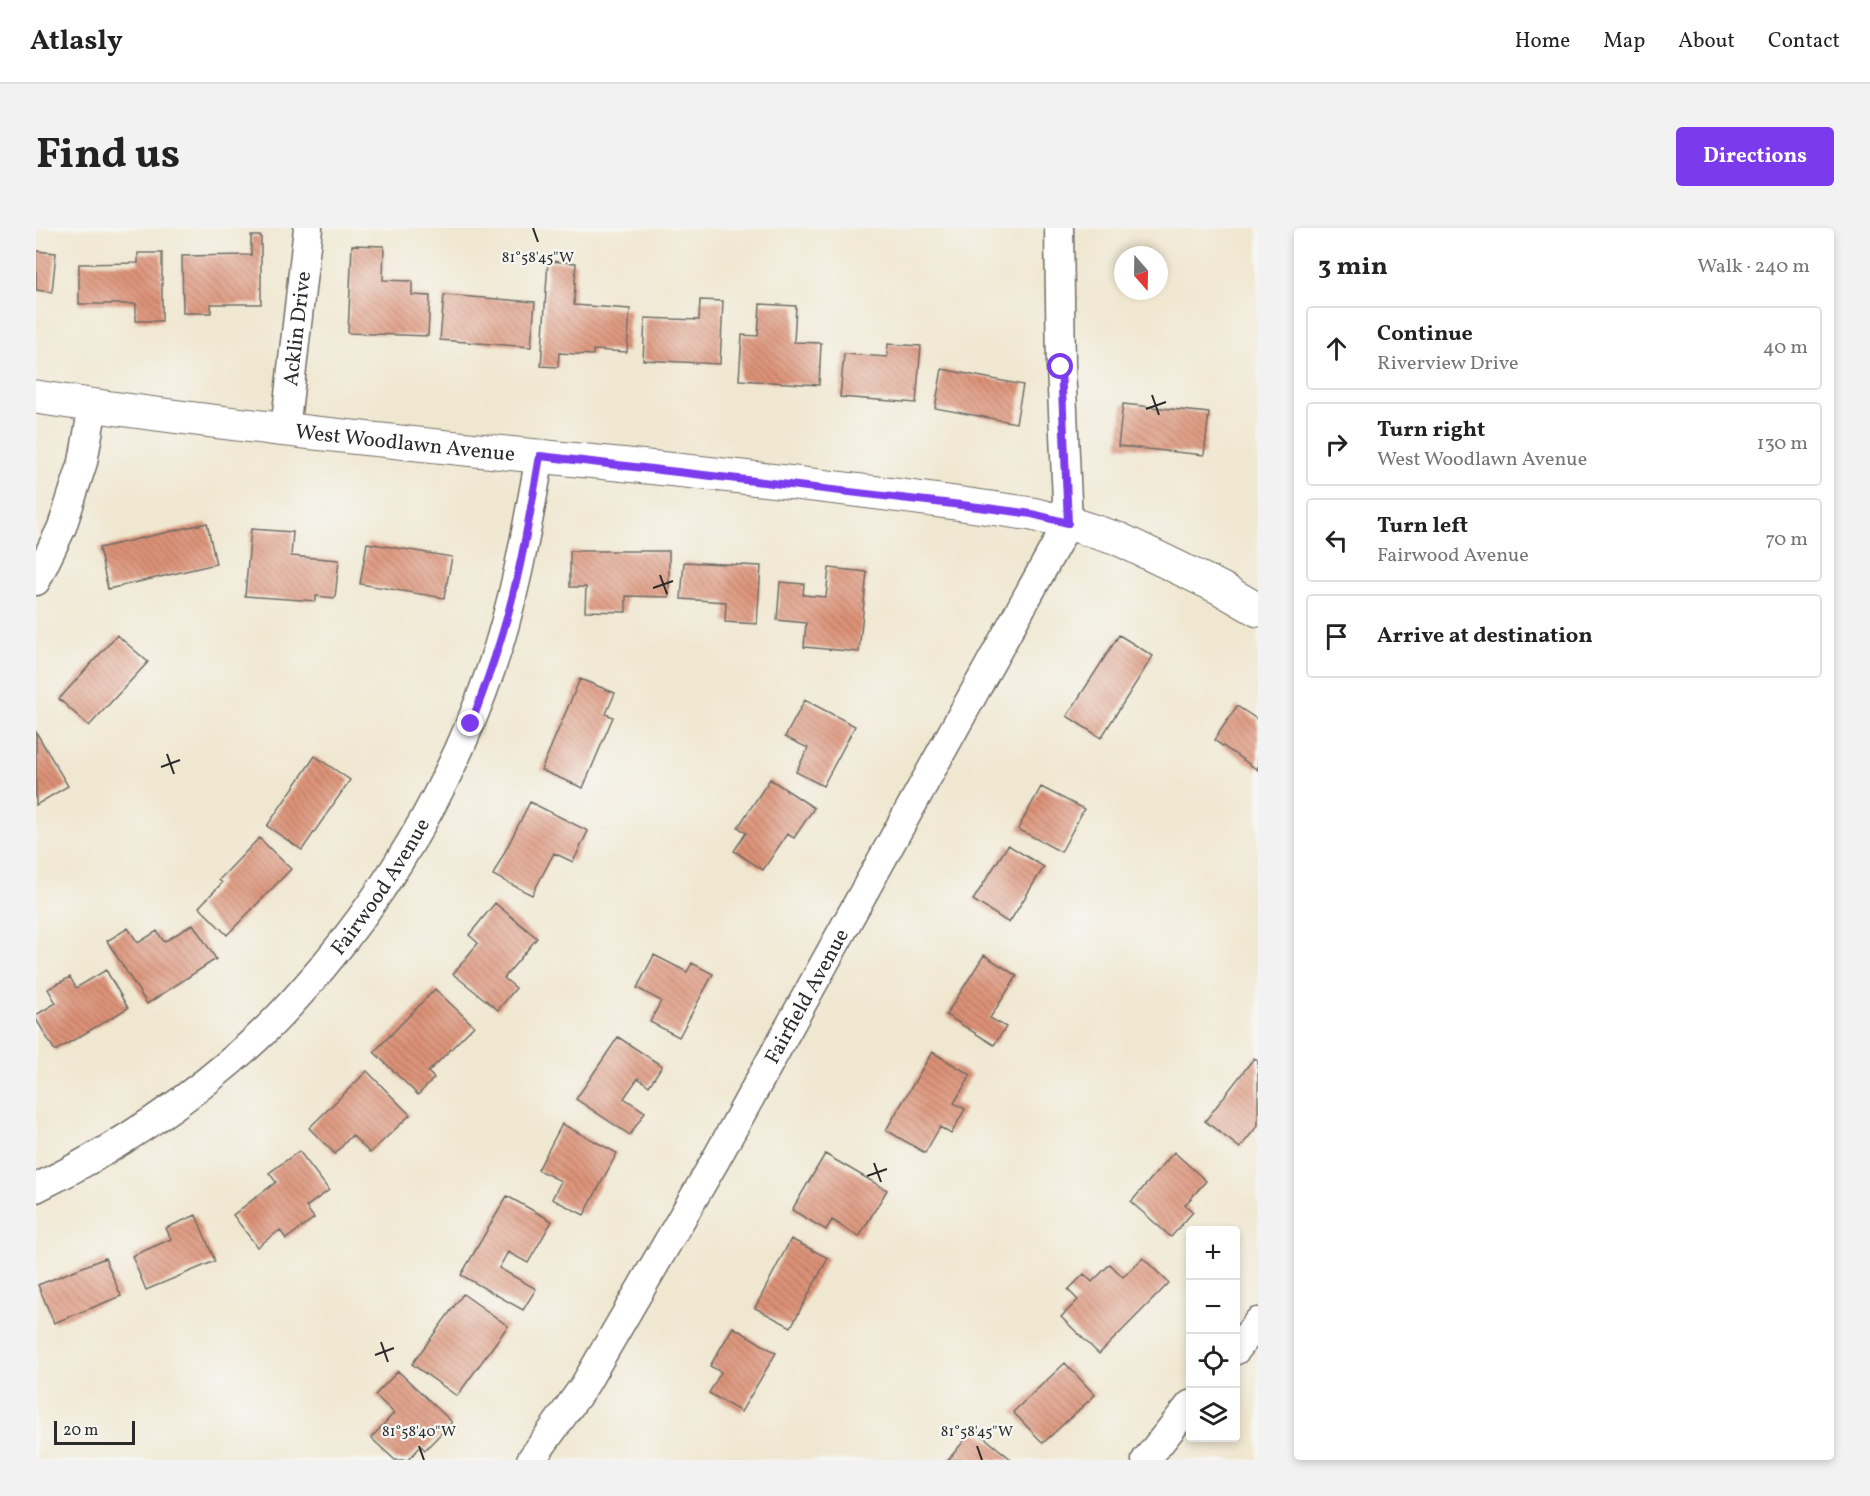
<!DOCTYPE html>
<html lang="en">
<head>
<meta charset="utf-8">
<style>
	body { margin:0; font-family:Vollkorn,serif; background:#f2f2f2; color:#222 }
	.controls { position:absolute; right:18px; bottom:18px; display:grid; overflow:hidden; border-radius:6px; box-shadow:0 3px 9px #0003 }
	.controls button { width:54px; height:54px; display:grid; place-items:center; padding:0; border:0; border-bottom:2px solid #e0e0e0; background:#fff; color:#222; font:30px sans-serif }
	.compass { position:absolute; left:1078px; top:18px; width:54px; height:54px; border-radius:50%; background:#fff; box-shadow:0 3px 9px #0003; rotate:160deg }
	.scale { position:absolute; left:18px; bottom:15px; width:81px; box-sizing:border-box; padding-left:6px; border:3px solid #2b2b2b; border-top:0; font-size:16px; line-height:21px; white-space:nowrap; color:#2b2b2b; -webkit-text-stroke:4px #f6f6f2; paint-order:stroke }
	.stop { position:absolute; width:18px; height:18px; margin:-14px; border:4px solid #7c3aed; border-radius:50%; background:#fff }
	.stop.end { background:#7c3aed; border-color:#fff; box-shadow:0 2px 6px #0008 }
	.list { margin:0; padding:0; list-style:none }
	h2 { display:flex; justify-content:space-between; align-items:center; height:78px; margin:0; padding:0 24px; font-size:26px }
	h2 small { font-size:20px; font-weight:400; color:#767676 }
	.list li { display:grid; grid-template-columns:39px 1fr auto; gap:18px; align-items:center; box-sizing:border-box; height:84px; margin:0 12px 12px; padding:0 12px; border:2px solid #e0e0e0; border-radius:6px }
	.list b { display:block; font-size:22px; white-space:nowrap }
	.list p { margin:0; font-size:20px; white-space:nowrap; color:#767676 }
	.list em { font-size:20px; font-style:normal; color:#767676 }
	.icon { flex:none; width:33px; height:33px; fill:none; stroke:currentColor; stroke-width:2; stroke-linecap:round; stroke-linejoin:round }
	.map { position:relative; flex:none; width:1222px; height:1232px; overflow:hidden; border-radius:6px }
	header { display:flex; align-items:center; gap:36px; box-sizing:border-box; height:84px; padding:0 30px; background:#fff; border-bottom:2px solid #e0e0e0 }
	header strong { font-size:28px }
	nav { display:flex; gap:33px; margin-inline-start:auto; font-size:21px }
	.intro { display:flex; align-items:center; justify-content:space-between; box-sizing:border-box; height:144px; padding:0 36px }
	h1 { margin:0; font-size:42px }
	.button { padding:15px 27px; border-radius:6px; background:#7c3aed; color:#fff; font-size:21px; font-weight:700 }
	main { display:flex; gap:36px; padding:0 36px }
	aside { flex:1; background:#fff; border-radius:6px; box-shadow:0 3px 9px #0003 }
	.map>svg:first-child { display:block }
</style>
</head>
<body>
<header>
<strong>Atlasly</strong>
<nav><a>Home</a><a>Map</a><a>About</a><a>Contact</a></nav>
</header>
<div class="intro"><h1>Find us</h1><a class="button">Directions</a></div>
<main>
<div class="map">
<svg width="1222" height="1232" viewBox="0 0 1222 1232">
	<defs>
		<pattern id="building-back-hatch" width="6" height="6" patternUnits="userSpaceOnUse" patternTransform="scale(1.5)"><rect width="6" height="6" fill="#dd9277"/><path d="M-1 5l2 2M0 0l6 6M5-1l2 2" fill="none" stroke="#b37762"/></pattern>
	</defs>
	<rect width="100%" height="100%" fill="#f6f6f2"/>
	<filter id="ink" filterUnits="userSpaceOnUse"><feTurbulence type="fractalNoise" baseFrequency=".0167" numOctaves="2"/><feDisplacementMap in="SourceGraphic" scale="12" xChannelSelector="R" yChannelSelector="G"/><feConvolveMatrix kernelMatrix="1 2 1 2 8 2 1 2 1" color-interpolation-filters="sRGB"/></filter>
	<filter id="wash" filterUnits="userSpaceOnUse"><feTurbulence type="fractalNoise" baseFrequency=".008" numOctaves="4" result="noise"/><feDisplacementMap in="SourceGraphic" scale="24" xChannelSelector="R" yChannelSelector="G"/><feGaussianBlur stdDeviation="1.35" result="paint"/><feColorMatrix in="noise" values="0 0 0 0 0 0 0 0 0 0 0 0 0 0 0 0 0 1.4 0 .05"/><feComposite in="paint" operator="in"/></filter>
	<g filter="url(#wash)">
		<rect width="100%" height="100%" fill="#f0e7d0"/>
		<g id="blocks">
			<!-- building -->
			<path fill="url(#building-back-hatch)" d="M215 8H225V76H175V85H147L146 28 215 27Z
				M316 17 348 18 347 52 376 53V67L394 68 392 108 312 105Z
				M0 23 20 25 16 64 0 62Z
				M102 25H126V93H100V76H43V36L102 35Z
				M512 33 540 35 538 77 594 81 591 124 557 122V127L523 125 522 139 505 138Z
				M408 67 499 74 495 119 404 112Z
				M664 72 687 73 684 136 607 132 609 90 663 92Z
				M724 76 760 78 758 114 785 115 783 157 703 152 706 107 722 108Z
				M852 116 885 118 880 175 804 169 808 126 851 129Z
				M906 141 987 157 980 195 899 180Z
				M1087 176 1173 185 1168 227 1082 218Z
				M171 295 180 336 72 361 63 320Z
				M215 301 257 304 255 328 303 332 299 370 280 368V373L209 368Z
				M331 315 416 329 408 370 324 356Z
				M534 323H633V369L590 368V384L549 383 550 359H534Z
				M648 334 725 338 721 396 689 394 690 374 645 371Z
				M793 340 831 344 823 424 768 419 770 395 741 392 744 354 768 356 767 367 790 369Z
				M81 407 112 434 53 498 23 471Z
				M1083 407 1117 428 1065 510 1031 488Z
				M544 451 579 465 570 486 577 489 547 560 505 542Z
				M769 472 819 498 787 558 760 544 772 520 749 509Z
				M1201 478 1222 492V542L1178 512Z
				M0 504 32 558 0 577Z
				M279 528 314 552 266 622 231 598Z
				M734 551 778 580 758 610 751 606 727 642 698 623 710 605 702 599Z
				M1005 559 1048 581 1025 624 982 601Z
				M494 574 552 603 537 634 518 625 496 667 457 647Z
				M223 610 255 641 191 707 163 679 186 655 183 652Z
				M972 617 1008 639 973 695 937 672Z
				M459 675 501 710 468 750 480 760 462 782 417 746 442 715 433 707Z
				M157 696 180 731 111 776 71 713 92 700 102 715 121 703 128 714Z
				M618 727 651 744 656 735 677 746 643 809 614 794 625 773 601 760Z
				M948 727 981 748 954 790 970 799 958 817 910 787Z
				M70 742 92 780 19 823 0 791V787L20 775 12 761 34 749 40 760Z
				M399 761 438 798 392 844 398 850 382 867 338 824Z
				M582 809 626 838 613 858 602 850 588 870 609 884 594 907 540 871Z
				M896 824 935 847 918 875 929 881 915 906 904 899 889 925 850 902Z
				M1218 830 1222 833V897L1204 920 1169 893Z
				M331 843 374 887 334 925 316 907 299 926 273 900Z
				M526 896 581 925 548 987 516 971 525 953 502 942Z
				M263 923 293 962 270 979 278 990 250 1011 244 1002 221 1019 197 987 240 954 233 945Z
				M1138 924 1170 953 1149 977 1157 984 1135 1009 1095 974Z
				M789 926 851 962 823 1009 796 992 790 1002 756 982Z
				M471 968 516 993 492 1035 472 1024 463 1040 500 1061 487 1082 425 1047Z
				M160 987 179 1033 110 1062 96 1028 135 1011 130 1000Z
				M755 1011 792 1030 755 1099 719 1080Z
				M69 1030 85 1068 18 1095 2 1057Z
				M1107 1030 1133 1055 1063 1126 1025 1089 1042 1072 1032 1062 1048 1046 1056 1054 1074 1036 1087 1049Z
				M427 1066 472 1098 421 1168 376 1136Z
				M697 1099 740 1125 705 1184 673 1165 685 1144 674 1138Z
				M1029 1135 1059 1167 1007 1215 977 1184Z
				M362 1143 416 1194 389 1222 385 1218 372 1232H359L335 1210 358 1185 339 1167Z
				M938 1201 976 1232H912Z"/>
		</g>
	</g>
	<g filter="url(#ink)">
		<use href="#blocks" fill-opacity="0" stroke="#706d65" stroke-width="1.5"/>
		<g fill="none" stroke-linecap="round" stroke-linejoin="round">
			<!-- street casing -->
			<g stroke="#706d65" stroke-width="31">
				<g id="street">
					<path id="s1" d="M249 202 272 0"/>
					<path d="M0 353 26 299 47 234 57 178"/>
					<path id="s2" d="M0 960C80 921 154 872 220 811 244 789 265 765 286 740 360 651 417 551 455 441 479 372 491 300 504 228"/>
					<path d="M1200 1122 1222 1094"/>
					<path id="s3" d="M495 1232 548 1158 679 933 1032 295 1025 139 1023 0"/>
					<path d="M1110 1232 1154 1177"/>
				</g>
			</g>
			<!-- secondary casing -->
			<g stroke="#706d65" stroke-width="35">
				<g id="secondary">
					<path id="s4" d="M0 169C156 193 313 209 470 225 646 242 822 260 996 286L1032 295 1085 312 1184 360 1222 382"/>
				</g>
			</g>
			<!-- street -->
			<use href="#street" stroke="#fff" stroke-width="28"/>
			<!-- secondary -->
			<use href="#secondary" stroke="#fff" stroke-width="33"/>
		</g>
	</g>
	<g fill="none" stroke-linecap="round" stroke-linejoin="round" filter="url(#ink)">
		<!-- route -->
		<path stroke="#7c3aed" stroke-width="8" d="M435 496C449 459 463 421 473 382 487 331 495 279 504 228L951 280 996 286 1032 295 1025 139"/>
	</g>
	<!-- ticks -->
	<path fill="none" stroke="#2b2b2b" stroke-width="2" d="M497 0 502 14M1116 167 1123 187M1110 181 1130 174M624 347 631 366M617 360 637 353M131 526 138 546M125 539 144 532M838 935 845 954M831 948 851 941M345 1114 352 1134M339 1127 358 1120M383 1218 388 1232M941 1218 946 1232"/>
	<g text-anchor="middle" stroke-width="4.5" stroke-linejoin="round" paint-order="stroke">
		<!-- street labels -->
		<g font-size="21" fill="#2b2b2b" stroke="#f6f6f2">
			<text dy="7" stroke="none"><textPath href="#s1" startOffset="102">Acklin Drive</textPath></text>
			<text dy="7" stroke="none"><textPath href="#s4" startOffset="372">West Woodlawn Avenue</textPath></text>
			<text dy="7" stroke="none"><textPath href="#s2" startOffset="464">Fairwood Avenue</textPath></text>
			<text dy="7" stroke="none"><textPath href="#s3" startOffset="540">Fairfield Avenue</textPath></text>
		</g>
	</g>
	<g font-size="15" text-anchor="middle" fill="#2b2b2b" stroke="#f6f6f2" stroke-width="4.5" stroke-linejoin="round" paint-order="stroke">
		<text x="502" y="34">81°58'45"W</text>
		<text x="383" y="1208">81°58'40"W</text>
		<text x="941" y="1208">81°58'45"W</text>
	</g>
</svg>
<div class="controls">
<button>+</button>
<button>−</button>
<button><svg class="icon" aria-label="locate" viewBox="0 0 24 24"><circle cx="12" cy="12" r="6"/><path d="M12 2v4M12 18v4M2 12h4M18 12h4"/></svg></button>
<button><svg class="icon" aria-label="layers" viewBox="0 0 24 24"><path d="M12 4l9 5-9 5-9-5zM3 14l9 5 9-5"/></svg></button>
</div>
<svg class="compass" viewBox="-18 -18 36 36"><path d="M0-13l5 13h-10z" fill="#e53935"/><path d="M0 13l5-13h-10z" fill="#767676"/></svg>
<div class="scale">20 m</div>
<div class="stop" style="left:1025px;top:139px"></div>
<div class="stop end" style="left:435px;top:496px"></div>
</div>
<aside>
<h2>3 min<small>Walk · 240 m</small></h2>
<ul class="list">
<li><svg class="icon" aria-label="ahead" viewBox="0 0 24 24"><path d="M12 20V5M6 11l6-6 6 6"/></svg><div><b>Continue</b><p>Riverview Drive</p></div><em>40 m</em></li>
<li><svg class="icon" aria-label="right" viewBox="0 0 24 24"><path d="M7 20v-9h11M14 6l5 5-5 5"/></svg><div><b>Turn right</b><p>West Woodlawn Avenue</p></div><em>130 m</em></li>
<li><svg class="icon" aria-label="left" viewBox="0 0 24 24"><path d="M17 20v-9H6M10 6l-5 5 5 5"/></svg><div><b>Turn left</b><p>Fairwood Avenue</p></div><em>70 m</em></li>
<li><svg class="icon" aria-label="arrive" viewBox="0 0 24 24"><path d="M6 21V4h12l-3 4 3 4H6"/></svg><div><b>Arrive at destination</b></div></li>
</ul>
</aside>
</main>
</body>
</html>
